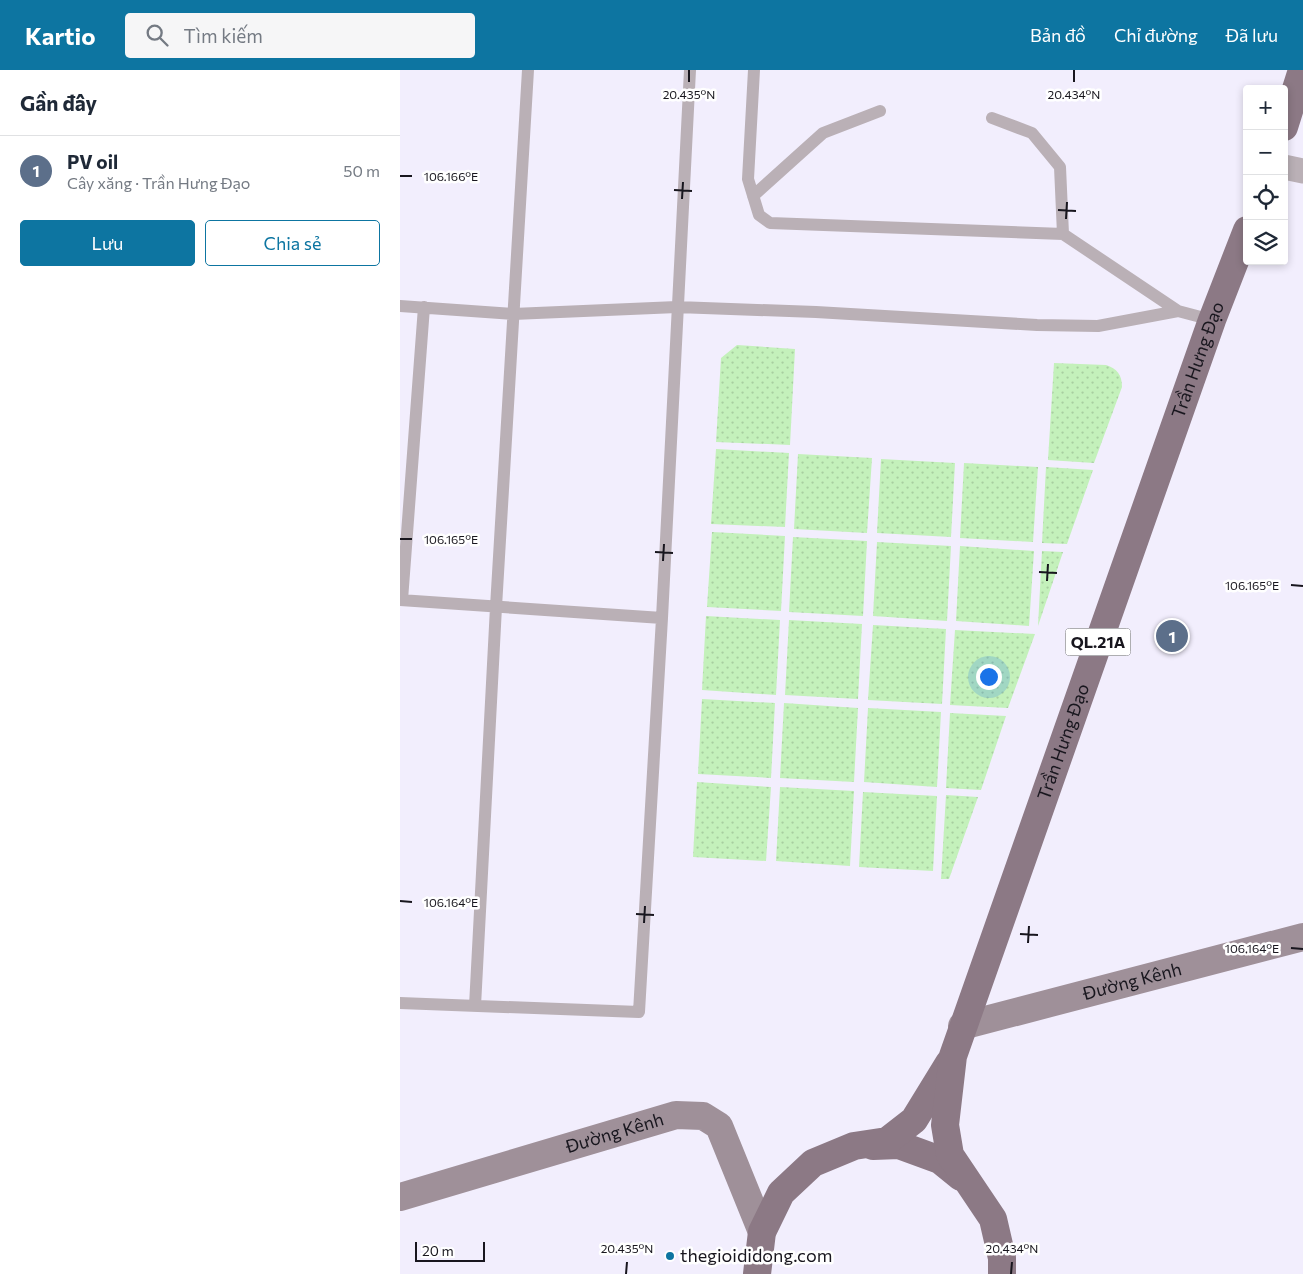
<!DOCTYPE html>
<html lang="vi">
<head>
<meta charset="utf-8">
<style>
	body { margin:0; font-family:Commissioner,sans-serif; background:#f6f6f7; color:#1f2937 }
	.controls { position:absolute; right:15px; top:15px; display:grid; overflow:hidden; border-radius:5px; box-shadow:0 2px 8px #0003 }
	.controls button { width:45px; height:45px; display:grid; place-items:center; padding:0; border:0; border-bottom:1px solid #e0e1e3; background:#fff; color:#1f2937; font:25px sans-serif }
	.scale { position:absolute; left:15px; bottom:12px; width:70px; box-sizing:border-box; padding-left:5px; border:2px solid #18161e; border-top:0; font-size:14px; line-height:18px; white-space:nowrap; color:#18161e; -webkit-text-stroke:4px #fff; paint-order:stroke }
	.you { position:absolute; left:588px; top:606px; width:18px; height:18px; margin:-12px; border:4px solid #fff; border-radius:50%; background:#1a73e8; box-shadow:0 0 0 8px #1a73e833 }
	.badge { display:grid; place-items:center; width:32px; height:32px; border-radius:50%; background:#0d75a1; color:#fff; font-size:16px; font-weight:700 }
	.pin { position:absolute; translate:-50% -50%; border:2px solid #fff; box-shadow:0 1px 5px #0006 }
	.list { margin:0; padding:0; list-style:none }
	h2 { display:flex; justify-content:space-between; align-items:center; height:65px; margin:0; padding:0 20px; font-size:21px }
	h2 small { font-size:16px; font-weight:400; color:#747a83 }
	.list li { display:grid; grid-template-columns:32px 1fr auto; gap:15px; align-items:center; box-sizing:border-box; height:70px; padding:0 20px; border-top:1px solid #e0e1e3 }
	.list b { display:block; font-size:19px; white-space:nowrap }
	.list p { margin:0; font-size:16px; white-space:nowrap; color:#747a83 }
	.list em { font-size:16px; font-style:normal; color:#747a83 }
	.actions { display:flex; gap:10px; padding:15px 20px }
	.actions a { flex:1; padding:11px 0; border:1px solid #0d75a1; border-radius:5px; text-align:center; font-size:18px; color:#0d75a1 }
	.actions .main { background:#0d75a1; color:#fff }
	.icon { flex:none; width:28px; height:28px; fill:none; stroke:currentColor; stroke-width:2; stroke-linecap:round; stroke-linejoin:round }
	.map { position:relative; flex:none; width:903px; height:1204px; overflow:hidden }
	header { display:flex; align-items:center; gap:30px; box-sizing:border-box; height:70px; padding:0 25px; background:#0d75a1; color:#fff }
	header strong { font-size:24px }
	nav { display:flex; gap:28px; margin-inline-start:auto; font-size:18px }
	.search { width:350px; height:45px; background:#f6f6f7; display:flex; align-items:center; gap:12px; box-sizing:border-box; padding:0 18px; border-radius:5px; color:#747a83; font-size:19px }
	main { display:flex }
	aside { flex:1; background:#fff }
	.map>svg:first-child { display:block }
</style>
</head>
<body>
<header>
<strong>Kartio</strong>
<div class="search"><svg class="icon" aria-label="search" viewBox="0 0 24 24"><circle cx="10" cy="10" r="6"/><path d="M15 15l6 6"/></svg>Tìm kiếm</div>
<nav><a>Bản đồ</a><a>Chỉ đường</a><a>Đã lưu</a></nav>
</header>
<main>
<aside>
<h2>Gần đây<small></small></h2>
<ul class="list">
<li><span class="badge" style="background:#5c6f8a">1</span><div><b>PV oil</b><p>Cây xăng · Trần Hưng Đạo</p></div><em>50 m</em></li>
</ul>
<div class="actions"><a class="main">Lưu</a><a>Chia sẻ</a></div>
</aside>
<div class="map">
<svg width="903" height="1204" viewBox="0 0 903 1204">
	<defs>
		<pattern id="grass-dots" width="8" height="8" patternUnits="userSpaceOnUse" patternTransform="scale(1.25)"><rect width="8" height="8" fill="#c4f1bb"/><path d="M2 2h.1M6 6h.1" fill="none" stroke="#a8cea0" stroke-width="1.8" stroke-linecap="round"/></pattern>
	</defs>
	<rect width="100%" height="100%" fill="#f2eefd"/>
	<!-- grass -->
	<path fill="url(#grass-dots)" d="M337 275 395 279 390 375 316 372 321 288Z
		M654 293 706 295C717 299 722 304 722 317L694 393 648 390Z
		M316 379 389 383 385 457 311 454Z
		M398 384 472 388 467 463 394 459Z
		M481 389 555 393 551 467 477 463Z
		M564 393 638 397 633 472 560 468Z
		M646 397 693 400 667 474 642 473Z
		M312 462 385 466 381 541 307 537Z
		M393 467 467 471 463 546 389 542Z
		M477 472 551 476 547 551 473 546Z
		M560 476 634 481 629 556 556 551Z
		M642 481 663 482 638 556Z
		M306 546 380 550 376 625 302 620Z
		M389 550 462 554 458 629 385 625Z
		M473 555 546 559 542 634 468 630Z
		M555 560 635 564 608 638 550 635Z
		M302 629 375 633 371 708 298 704Z
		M384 633 458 638 454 712 380 708Z
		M468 638 541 642 537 717 464 712Z
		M550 643 606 646 581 720 546 718Z
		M297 712 371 717 366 791 293 787Z
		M380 717 454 721 450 796 376 791Z
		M463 722 537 726 533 801 459 797Z
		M546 725 578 727 549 809H541Z"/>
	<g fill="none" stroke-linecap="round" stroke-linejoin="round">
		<!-- lane -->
		<path stroke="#bab0b6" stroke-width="12" d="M354 0 348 109 359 145 370 153 663 164 778 241
			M592 48 632 63 660 97 663 164
			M353 126 423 63 480 41
			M0 236 113 244 277 237 416 242 637 255 698 256 778 241 812 250
			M0 530 262 548
			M2 530 24 237
			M0 933 239 942 262 548 290 0
			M75 936 96 537 128 0"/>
		<!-- street -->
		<path stroke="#bab0b6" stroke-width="25" d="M884 97 903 101"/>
		<!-- secondary -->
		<g stroke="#9f9099" stroke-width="28">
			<path id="s1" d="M562 956 903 867"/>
			<path id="s2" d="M0 1127 276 1045 303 1046 319 1056 362 1162"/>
		</g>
		<!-- primary -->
		<g stroke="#8c7985" stroke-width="28">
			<path d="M884 57 902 0"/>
			<path d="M473 1076 499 1075 540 1090 561 1107"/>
			<path d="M357 1204 362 1162 381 1123 413 1093 454 1076 487 1071 514 1050 549 993"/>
			<path id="s3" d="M602 1204V1188L593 1149 550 1085 545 1055 553 986 812 250 847 160"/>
		</g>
	</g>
	<!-- ticks -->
	<path fill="none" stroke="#18161e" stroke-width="2" d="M289 12V0M674 12V0M0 106H12M274 120 292 121M282 129 283 112M658 140 676 141M666 149 667 132M0 469H12M255 482 273 483M263 491 264 474M639 502 657 503M647 511 648 494M891 515 903 516M0 831 12 832M236 844 254 845M244 853 245 836M620 864 638 865M628 873 629 856M891 878 903 879M226 1204 227 1192M611 1204 612 1192"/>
	<!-- markers -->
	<circle fill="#0d75a1" stroke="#fff" stroke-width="2" cx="270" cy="1186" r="5"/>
	<g text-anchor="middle" stroke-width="5" stroke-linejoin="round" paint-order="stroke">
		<!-- shield labels -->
		<rect fill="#fff" stroke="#5d5c62" stroke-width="1" x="665.5" y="558.5" width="65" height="27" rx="4"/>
		<g font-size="16" font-weight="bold" fill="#18161e">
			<text x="698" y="578">QL.21A</text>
		</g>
		<!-- street labels -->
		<g font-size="18" fill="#18161e" stroke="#fff">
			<text dy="6" stroke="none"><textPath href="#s3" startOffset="971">Trần Hưng Đạo</textPath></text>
			<text dy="6" stroke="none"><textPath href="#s3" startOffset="566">Trần Hưng Đạo</textPath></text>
			<text dy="6" stroke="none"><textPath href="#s1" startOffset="176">Đường Kênh</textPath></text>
			<text dy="6" stroke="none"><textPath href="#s2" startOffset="224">Đường Kênh</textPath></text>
		</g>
		<!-- poi labels -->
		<g font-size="18" fill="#18161e" stroke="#fff" text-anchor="start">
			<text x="280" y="1192">thegioididong.com</text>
		</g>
	</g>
	<g font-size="12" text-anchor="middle" fill="#18161e" stroke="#fff" stroke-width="5" stroke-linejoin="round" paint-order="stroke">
		<text x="289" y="29">20.435°N</text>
		<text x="674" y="29">20.434°N</text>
		<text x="51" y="111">106.166°E</text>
		<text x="51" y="474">106.165°E</text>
		<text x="852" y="520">106.165°E</text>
		<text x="51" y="837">106.164°E</text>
		<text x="852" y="883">106.164°E</text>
		<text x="227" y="1183">20.435°N</text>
		<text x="612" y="1183">20.434°N</text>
	</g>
</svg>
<div class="controls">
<button>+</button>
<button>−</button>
<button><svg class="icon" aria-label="locate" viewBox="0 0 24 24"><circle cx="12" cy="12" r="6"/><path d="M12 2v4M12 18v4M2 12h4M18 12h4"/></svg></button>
<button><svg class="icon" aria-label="layers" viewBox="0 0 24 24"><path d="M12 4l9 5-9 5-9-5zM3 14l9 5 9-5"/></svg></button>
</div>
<div class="scale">20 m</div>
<div class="you"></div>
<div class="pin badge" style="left:772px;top:566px;background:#5c6f8a">1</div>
</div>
</main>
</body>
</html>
